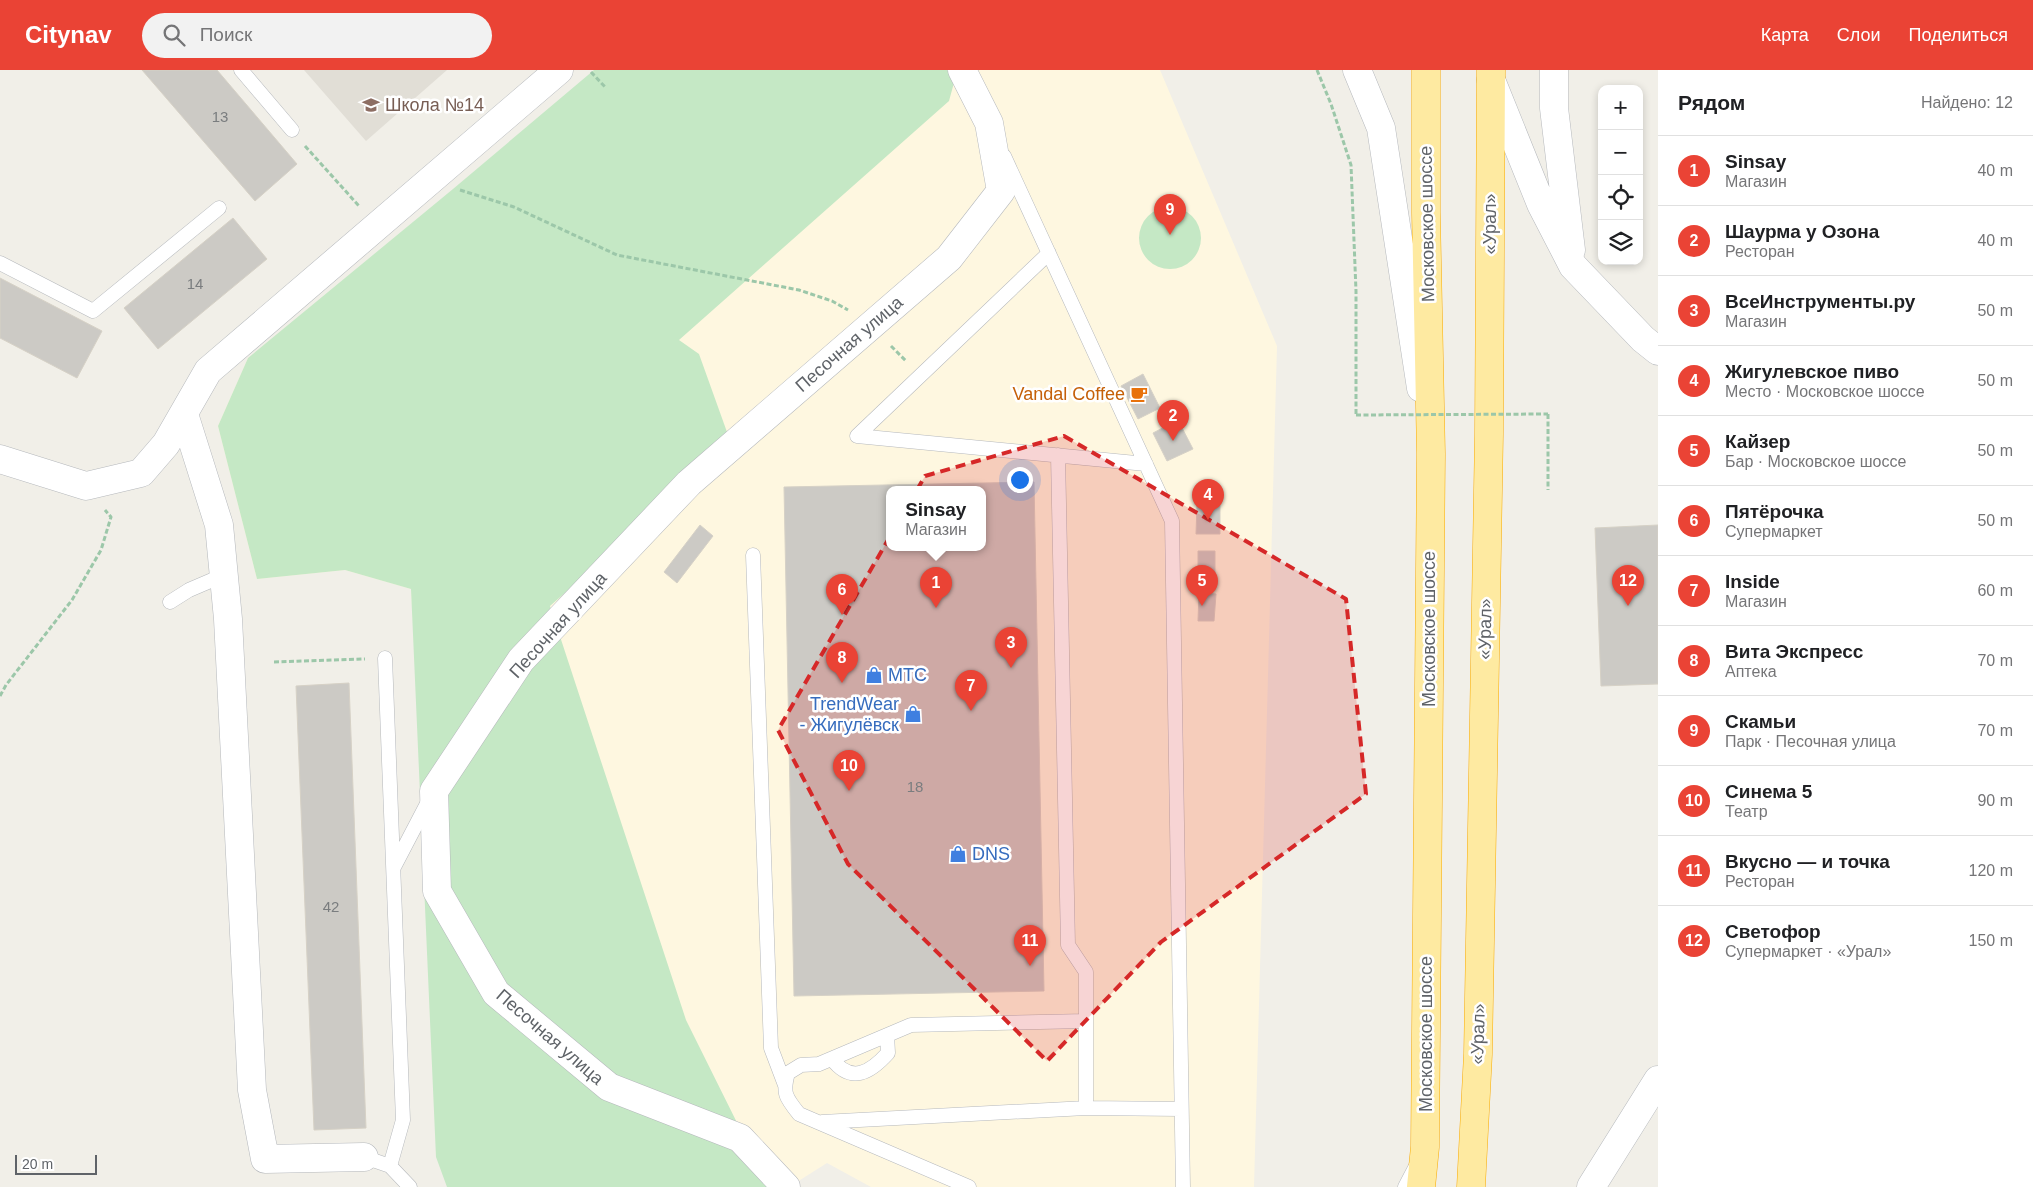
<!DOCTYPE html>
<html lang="ru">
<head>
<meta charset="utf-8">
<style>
	body { margin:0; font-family:Helvetica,sans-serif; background:#f2f2f2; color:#202124 }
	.controls { position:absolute; right:15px; top:15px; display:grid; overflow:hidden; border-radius:10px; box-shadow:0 2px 8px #0003 }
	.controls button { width:45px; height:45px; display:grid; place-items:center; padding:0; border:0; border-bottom:1px solid #e0e0e0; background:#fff; color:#202124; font:25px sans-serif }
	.scale { position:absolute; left:15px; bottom:12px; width:82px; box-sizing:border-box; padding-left:5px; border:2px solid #5f6368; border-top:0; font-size:14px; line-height:18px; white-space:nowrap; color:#5f6368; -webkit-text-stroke:4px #fff; paint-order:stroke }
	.you { position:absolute; left:1019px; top:409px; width:18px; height:18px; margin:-12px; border:4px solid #fff; border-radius:50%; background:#1a73e8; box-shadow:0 0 0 8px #1a73e833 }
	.badge { display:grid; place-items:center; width:32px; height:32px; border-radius:50%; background:#ea4335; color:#fff; font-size:16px; font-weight:700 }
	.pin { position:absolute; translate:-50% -41px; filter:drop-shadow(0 1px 2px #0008) }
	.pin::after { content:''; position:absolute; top:26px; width:18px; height:15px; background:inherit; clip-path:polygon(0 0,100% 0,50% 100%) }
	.popup { position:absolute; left:886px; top:416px; width:100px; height:65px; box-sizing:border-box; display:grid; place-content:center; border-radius:10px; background:#fff; filter:drop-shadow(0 1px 4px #0005); font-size:16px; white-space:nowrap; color:#757577 }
	.popup b { font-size:19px; color:#202124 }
	.popup::after { content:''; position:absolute; left:50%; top:100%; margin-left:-10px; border:10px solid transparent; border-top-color:#fff }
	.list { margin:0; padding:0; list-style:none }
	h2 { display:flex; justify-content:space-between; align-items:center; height:65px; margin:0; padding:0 20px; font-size:21px }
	h2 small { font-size:16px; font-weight:400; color:#757577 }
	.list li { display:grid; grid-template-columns:32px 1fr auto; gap:15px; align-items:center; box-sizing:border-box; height:70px; padding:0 20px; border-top:1px solid #e0e0e0 }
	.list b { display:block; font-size:19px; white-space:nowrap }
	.list p { margin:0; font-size:16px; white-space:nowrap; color:#757577 }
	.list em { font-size:16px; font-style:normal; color:#757577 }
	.icon { flex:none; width:28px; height:28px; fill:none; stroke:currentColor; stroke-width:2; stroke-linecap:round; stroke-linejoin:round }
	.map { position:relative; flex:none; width:1658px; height:1117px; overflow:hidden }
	header { display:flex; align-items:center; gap:30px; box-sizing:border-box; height:70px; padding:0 25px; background:#ea4335; color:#fff }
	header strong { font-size:24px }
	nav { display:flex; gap:28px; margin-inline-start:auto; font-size:18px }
	.search { width:350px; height:45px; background:#f2f2f2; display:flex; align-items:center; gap:12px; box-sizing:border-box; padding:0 18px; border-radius:28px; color:#757577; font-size:19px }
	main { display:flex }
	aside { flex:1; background:#fff }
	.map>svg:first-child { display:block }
</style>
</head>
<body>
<header>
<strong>Citynav</strong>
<div class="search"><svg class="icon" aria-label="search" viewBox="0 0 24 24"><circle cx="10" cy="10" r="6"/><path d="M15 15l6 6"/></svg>Поиск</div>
<nav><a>Карта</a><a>Слои</a><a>Поделиться</a></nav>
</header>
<main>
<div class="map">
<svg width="1658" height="1117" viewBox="0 0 1658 1117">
	<rect width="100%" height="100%" fill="#f1efe8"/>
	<!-- commercial -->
	<path fill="#fef7e0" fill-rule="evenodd" d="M958 0H1160L1277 276 1254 1117H871L827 1093 789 1117H447L411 519 345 500 257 509 218 356 248 288ZM890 419H982V477H890Z"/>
	<!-- education -->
	<path fill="#e1ded6" d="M304 0H447L366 71Z"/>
	<!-- green -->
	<path fill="#c5e8c5" d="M594 0H947L955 9 949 31 679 270 699 284 732 376 550 536 686 950 769 1117H447L436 1087 411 519 345 500 257 509 218 356 248 288 453 119Z
		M1139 168a31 31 0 1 1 62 0a31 31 0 1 1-62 0Z"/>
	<!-- building -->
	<path fill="#cccac5" stroke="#d6d1c6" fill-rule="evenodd" d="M142 0H217L297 94 255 131Z
		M233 148 267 189 158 279 124 238Z
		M0 208 102 261 77 308 0 268Z
		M1143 304 1160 338 1138 349 1121 316Z
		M1178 350 1193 379 1167 391 1153 363Z
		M1034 412 1044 921 794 926 784 417ZM890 419H982V477H890Z
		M1197 435H1220V464H1196Z
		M700 455 713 466 677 513 664 502Z
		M1658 455V614L1601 616 1595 458Z
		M1198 481H1215V511H1198Z
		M1199 523 1216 524 1214 551H1198Z
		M349 613 366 1058 314 1060 296 616Z"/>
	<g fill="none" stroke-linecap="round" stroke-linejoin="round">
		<!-- service casing -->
		<g stroke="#b5b8bc" stroke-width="15">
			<path id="service" d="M241 0 292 60
				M1004 86 1172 451 1183 1117
				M1049 183 857 366 1146 394
				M0 193 93 241 219 138
				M1058 385 1068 875 1086 902V1038L1181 1039
				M753 485 771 978 785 1015
				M170 532 189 520 224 505
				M385 588 403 1050 390 1096
				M394 797 429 730
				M832 989C851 1014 870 1003 888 983L887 965
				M822 1052 1086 1038
				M364 1087 390 1096 410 1117
				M969 1117 799 1044C786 1028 782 1023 788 1003L801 995 819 994 911 955 1086 951
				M1405 1117 1416 1096"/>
		</g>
		<!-- minor casing -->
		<g stroke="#b5b8bc" stroke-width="29">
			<path id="minor" d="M1357 0 1381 58 1421 318
				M1554 0V38L1571 180
				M1491 10 1541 134 1573 196 1643 269 1658 281
				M184 344 219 455 228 549 252 1020 265 1089 364 1087
				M0 389 86 416 141 403 166 374 208 301 559 0
				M786 1117 740 1068 609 1017 496 923 437 821 434 721 521 590 689 413 949 188 1001 121 989 53 962 0
				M1591 1117 1658 1010"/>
		</g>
		<!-- trunk casing -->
		<g stroke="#f9ab00" stroke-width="29">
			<path id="trunk" d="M1421 1117 1425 1077 1431 384 1426 143V0
				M1471 1117 1478 984 1489 364 1491 0"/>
		</g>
		<!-- path -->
		<path stroke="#9cc7a9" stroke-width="3" stroke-dasharray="5 2.5" stroke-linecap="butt" d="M1317 0 1331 34 1351 95 1356 221V345
			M591 2 606 18
			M305 76 359 136
			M460 120 514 137 617 185 799 220 832 231 848 240
			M891 276 906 291
			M1548 344V420
			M274 592 365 589
			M0 626 6 615 72 530 101 480 111 447 105 440"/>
		<!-- service -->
		<use href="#service" stroke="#fff" stroke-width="14"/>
		<!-- minor -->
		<use href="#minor" stroke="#fff" stroke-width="28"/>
		<!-- trunk -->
		<use href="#trunk" stroke="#feeaa1" stroke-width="28"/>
		<!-- path-bridge -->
		<path stroke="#9cc7a9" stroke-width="3" stroke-dasharray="5 2.5" stroke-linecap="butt" d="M1356 345 1548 344"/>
	</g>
	<!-- marked area -->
	<path fill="#d62828" fill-opacity="0.2" stroke="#d62828" stroke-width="4" stroke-dasharray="10 6" stroke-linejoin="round" d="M1064 366 1346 529 1366 724 1161 872 1047 991 848 794 778 660 925 406Z"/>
	<!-- icons -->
	<defs>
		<g id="school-bare" transform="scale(1.35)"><path d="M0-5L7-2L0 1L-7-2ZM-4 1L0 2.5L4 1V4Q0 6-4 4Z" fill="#8d6e63" stroke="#fff" stroke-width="2.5" paint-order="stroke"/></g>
		<g id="cafe-bare" transform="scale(1.35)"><path d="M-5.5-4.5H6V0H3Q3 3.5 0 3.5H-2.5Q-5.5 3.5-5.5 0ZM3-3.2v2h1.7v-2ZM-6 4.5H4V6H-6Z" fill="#e8710a" stroke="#fff" stroke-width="2.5" paint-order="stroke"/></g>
		<g id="shop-bare" transform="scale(1.35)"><path d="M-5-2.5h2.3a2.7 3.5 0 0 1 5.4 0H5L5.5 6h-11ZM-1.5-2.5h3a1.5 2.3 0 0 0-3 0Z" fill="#3f7fe0" stroke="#fff" stroke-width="2.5" paint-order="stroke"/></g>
	</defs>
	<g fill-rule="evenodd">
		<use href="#school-bare" x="371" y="35"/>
		<use href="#cafe-bare" x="1139" y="324"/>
		<use href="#shop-bare" x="874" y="605"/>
		<use href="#shop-bare" x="913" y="644"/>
		<use href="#shop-bare" x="958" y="784"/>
	</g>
	<g text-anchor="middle" stroke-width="5" stroke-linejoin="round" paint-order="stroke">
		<!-- number labels -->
		<g font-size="15" fill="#7a7d7f">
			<text x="220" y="52">13</text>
			<text x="195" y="219">14</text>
			<text x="915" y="722">18</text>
			<text x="331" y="842">42</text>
		</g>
		<!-- education labels -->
		<g font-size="18" fill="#785e54" stroke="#fff" text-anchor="start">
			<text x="385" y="41">Школа №14</text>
		</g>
		<!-- street labels -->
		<g font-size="18" fill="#5f6368" stroke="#fff">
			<text transform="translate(1427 154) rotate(-91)" y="6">Московское шоссе</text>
			<text transform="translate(1490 154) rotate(-90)" y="6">«Урал»</text>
			<text transform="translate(849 274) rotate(-41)" y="6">Песочная улица</text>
			<text transform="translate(558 555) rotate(-48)" y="6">Песочная улица</text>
			<text transform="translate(1429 559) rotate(-90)" y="6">Московское шоссе</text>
			<text transform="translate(1485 559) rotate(-89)" y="6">«Урал»</text>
			<text transform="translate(1426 964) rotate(-90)" y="6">Московское шоссе</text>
			<text transform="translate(1478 964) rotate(-88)" y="6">«Урал»</text>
			<text transform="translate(550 967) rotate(41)" y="6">Песочная улица</text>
		</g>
		<!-- food labels -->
		<g font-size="18" fill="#c56008" stroke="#fff" text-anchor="end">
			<text x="1125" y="330">Vandal Coffee</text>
		</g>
		<!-- shop labels -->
		<g font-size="18" fill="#366cbe" stroke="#fff" text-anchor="start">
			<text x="888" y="611">МТС</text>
			<text x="899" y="640" text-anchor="end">TrendWear<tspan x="899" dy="21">- Жигулёвск</tspan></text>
			<text x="972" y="790">DNS</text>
		</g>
	</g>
</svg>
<div class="controls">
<button>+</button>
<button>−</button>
<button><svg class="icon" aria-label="locate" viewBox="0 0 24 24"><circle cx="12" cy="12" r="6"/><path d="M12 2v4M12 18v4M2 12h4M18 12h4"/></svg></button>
<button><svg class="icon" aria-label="layers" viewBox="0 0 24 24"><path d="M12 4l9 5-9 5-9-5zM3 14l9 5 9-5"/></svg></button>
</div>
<div class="scale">20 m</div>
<div class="you"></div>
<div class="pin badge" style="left:936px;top:538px">1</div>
<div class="popup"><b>Sinsay</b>Магазин</div>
<div class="pin badge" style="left:1173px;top:371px">2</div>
<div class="pin badge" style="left:1011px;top:598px">3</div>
<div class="pin badge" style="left:1208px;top:450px">4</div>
<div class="pin badge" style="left:1202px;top:536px">5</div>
<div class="pin badge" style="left:842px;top:545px">6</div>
<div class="pin badge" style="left:971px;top:641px">7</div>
<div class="pin badge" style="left:842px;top:613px">8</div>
<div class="pin badge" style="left:1170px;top:165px">9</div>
<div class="pin badge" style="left:849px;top:721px">10</div>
<div class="pin badge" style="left:1030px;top:896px">11</div>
<div class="pin badge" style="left:1628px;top:536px">12</div>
</div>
<aside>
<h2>Рядом<small>Найдено: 12</small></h2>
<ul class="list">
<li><span class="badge">1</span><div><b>Sinsay</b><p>Магазин</p></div><em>40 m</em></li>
<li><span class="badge">2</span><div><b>Шаурма у Озона</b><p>Ресторан</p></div><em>40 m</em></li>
<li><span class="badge">3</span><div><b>ВсеИнструменты.ру</b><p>Магазин</p></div><em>50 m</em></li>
<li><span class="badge">4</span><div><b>Жигулевское пиво</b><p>Место · Московское шоссе</p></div><em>50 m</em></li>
<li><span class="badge">5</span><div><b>Кайзер</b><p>Бар · Московское шоссе</p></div><em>50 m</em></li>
<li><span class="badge">6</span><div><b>Пятёрочка</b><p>Супермаркет</p></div><em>50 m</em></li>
<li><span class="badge">7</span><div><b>Inside</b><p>Магазин</p></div><em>60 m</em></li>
<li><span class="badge">8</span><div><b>Вита Экспресс</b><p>Аптека</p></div><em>70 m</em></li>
<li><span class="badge">9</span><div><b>Скамьи</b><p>Парк · Песочная улица</p></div><em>70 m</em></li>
<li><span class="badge">10</span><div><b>Синема 5</b><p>Театр</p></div><em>90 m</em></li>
<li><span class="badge">11</span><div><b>Вкусно — и точка</b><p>Ресторан</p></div><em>120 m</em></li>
<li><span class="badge">12</span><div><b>Светофор</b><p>Супермаркет · «Урал»</p></div><em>150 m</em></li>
</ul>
</aside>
</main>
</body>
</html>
